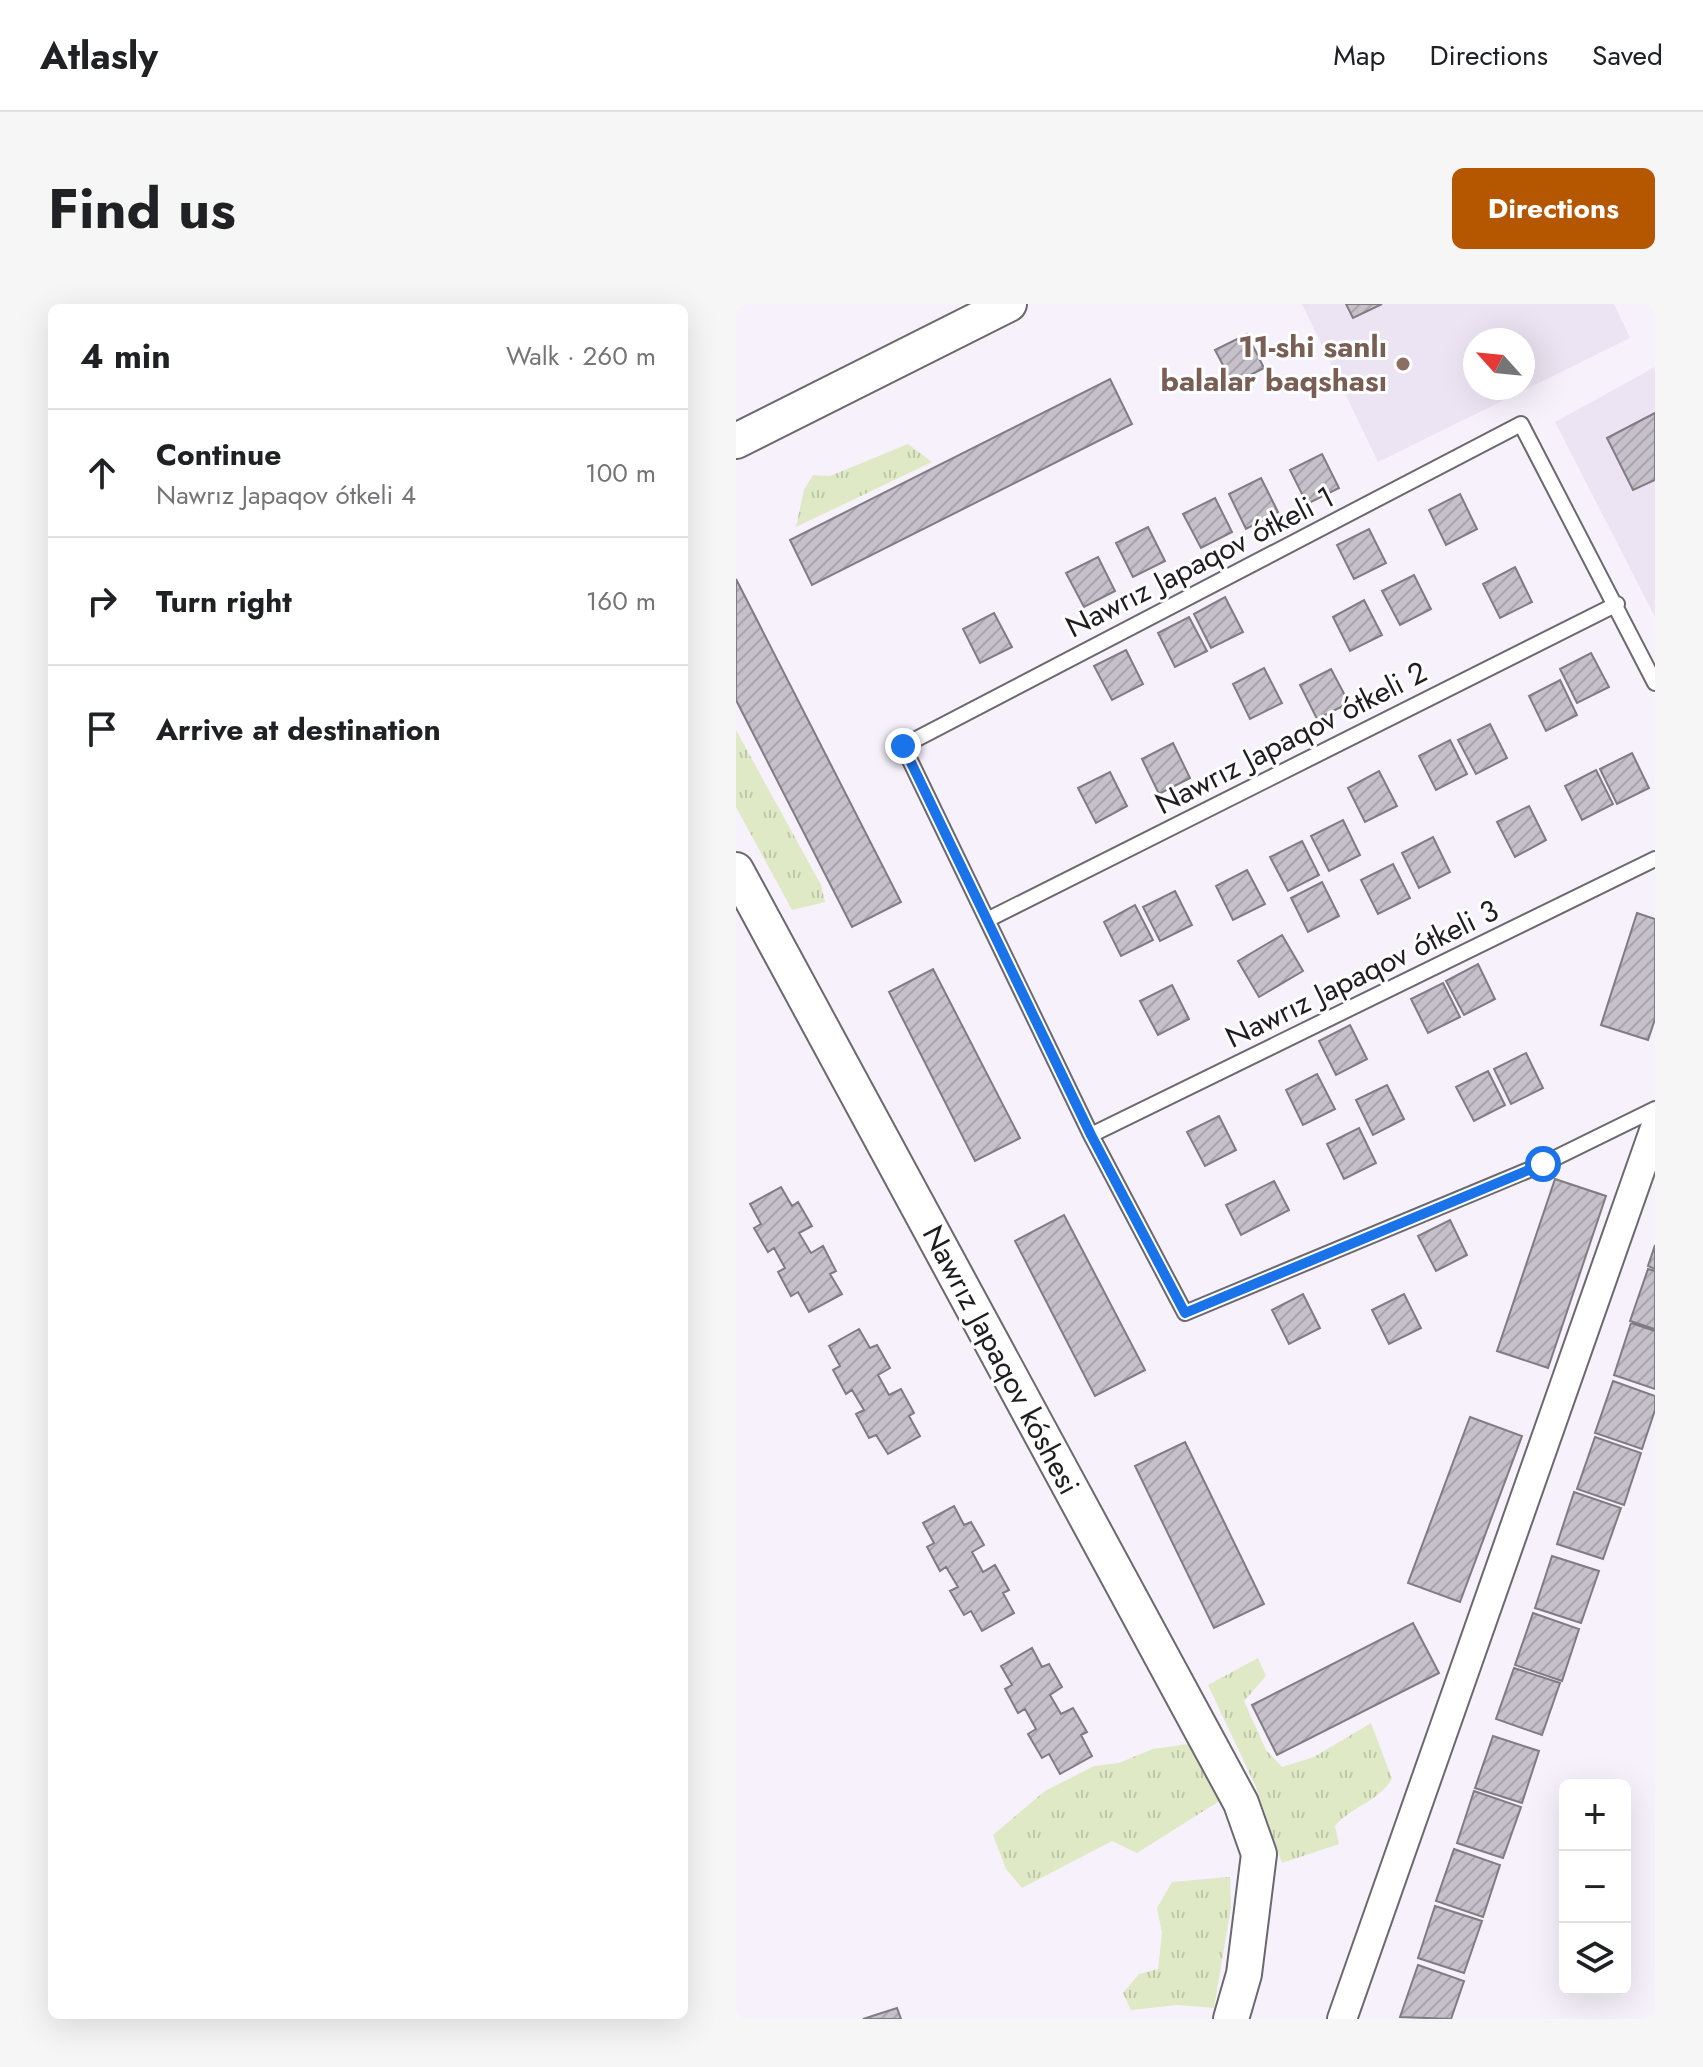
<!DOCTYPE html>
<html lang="en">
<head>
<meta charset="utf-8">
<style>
	body { margin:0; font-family:Jost,sans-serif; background:#f6f6f6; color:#202124 }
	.controls { position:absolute; right:24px; bottom:24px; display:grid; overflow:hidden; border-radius:12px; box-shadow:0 8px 32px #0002 }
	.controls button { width:72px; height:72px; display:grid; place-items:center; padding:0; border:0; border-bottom:2px solid #e0e0e0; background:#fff; color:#202124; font:40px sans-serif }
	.compass { position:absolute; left:727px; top:24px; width:72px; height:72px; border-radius:50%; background:#fff; box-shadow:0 8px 32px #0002; rotate:297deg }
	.stop { position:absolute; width:24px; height:24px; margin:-18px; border:6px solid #1a73e8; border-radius:50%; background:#fff }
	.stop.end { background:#1a73e8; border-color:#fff; box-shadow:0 2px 8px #0008 }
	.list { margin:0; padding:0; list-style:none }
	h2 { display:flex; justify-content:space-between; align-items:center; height:104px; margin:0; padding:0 32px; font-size:34px }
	h2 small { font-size:26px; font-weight:400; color:#757577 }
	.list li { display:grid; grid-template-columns:52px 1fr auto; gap:24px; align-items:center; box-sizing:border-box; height:128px; padding:0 32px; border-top:2px solid #e0e0e0 }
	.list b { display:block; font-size:30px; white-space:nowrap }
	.list p { margin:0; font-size:26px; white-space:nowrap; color:#757577 }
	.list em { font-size:26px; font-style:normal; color:#757577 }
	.icon { flex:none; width:44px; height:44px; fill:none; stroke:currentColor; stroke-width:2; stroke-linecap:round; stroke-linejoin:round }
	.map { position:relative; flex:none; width:919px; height:1715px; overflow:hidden; border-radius:12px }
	header { display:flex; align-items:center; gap:48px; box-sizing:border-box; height:112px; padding:0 40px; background:#fff; border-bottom:2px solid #e0e0e0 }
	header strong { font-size:38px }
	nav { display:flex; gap:44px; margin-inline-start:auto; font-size:28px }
	.intro { display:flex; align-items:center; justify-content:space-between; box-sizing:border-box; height:192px; padding:0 48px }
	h1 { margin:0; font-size:56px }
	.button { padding:20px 36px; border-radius:12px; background:#b45700; color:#fff; font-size:28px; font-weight:700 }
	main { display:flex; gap:48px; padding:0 48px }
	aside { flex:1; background:#fff; border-radius:12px; box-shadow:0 8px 32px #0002 }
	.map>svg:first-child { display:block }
</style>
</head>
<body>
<header>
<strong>Atlasly</strong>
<nav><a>Map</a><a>Directions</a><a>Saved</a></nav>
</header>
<div class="intro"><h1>Find us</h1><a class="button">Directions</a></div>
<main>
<aside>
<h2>4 min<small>Walk · 260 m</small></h2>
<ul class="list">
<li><svg class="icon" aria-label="ahead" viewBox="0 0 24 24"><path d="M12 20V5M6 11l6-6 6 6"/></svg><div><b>Continue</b><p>Nawrız Japaqov ótkeli 4</p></div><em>100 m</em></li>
<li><svg class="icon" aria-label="right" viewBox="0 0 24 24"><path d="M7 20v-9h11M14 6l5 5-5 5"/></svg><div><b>Turn right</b></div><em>160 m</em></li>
<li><svg class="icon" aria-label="arrive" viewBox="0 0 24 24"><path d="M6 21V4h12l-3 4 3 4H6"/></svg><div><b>Arrive at destination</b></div></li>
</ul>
</aside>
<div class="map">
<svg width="919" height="1715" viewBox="0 0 919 1715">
	<defs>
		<pattern id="grass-tufts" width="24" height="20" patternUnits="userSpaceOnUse" patternTransform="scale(2)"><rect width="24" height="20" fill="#dfe9c6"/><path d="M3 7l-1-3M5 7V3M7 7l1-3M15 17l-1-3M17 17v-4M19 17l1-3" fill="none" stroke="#bfc7aa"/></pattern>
		<pattern id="building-hatch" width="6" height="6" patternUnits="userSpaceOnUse" patternTransform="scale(2)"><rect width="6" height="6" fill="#c5c0c9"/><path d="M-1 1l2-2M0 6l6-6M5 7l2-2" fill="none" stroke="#a9a5ac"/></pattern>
	</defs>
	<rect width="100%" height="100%" fill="#f6f1fa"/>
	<!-- built -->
	<path fill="#ede4f3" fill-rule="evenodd" d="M566 0H878L894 34 642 158ZM739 36H787V84H739Z
		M919 63V313L819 118Z"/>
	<!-- grass -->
	<path fill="url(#grass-tufts)" d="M172 140 196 158 60 223 68 186 77 171 94 172Z
		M0 426 85 581 89 598 56 606 0 503Z
		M522 1354 530 1372 508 1397 530 1446 546 1463 578 1453 635 1419 656 1475C642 1498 616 1502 599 1522L603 1540 546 1559 520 1483 472 1381Z
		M452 1440 468 1459 485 1496 401 1549 376 1537 286 1584 270 1565 257 1531 309 1487 358 1462 383 1459 417 1445Z
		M494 1573 495 1603 478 1704 441 1701 395 1706 387 1689 403 1670 422 1665 426 1629 421 1604 436 1578Z"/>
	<!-- building -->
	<path fill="url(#building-hatch)" stroke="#807c83" stroke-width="2" d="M610 0H646L617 14Z
		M511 30 528 64 497 80 479 46Z
		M374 75 396 120 76 281 54 236Z
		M919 109V176L897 186 871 134Z
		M586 150 603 184 571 200 554 166Z
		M525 174 542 208 510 225 493 190Z
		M724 190 741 225 710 241 693 206Z
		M479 194 496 228 465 244 447 210Z
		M412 223 429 257 397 273 380 239Z
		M633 225 650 259 618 275 601 241Z
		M362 253 379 287 348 303 330 269Z
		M779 263 796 298 764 314 747 280Z
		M678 271 695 305 664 321 646 287Z
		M0 275 165 598 116 623 0 396Z
		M489 293 507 328 475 344 458 310Z
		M628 296 646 331 614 347 597 313Z
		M258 309 276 343 244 359 227 325Z
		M453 313 471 347 439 363 422 329Z
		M390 346 407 380 376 396 358 362Z
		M855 349 873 383 841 399 824 365Z
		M528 364 546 399 514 415 497 380Z
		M595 365 613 399 581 415 564 381Z
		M824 376 841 411 810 427 793 392Z
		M754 420 771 454 740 470 722 436Z
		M714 436 731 470 700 486 683 452Z
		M437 439 454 474 423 490 406 455Z
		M896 449 913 484 881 500 864 465Z
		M860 466 877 500 846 516 829 482Z
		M643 467 661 502 629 518 612 484Z
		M374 468 391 502 360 519 342 484Z
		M793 502 810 536 779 553 761 518Z
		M607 516 624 551 593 567 575 532Z
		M697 533 714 568 683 584 666 549Z
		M566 537 583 571 552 587 534 553Z
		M657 560 674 594 642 610 625 576Z
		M511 566 529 600 497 616 480 582Z
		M586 578 603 612 572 628 555 594Z
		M439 587 456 621 424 637 407 603Z
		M399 601 417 636 385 652 368 618Z
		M901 609 919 615V715L912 736 865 721Z
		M546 631 567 667 523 693 502 657Z
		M742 660 759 695 728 711 710 677Z
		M197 665 284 834 239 857 153 688Z
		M707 679 724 713 692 729 675 695Z
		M436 681 453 715 422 731 404 697Z
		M614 721 631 755 600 771 583 737Z
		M790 749 807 784 775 800 758 765Z
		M752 767 769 801 738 817 720 783Z
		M581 770 599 805 567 821 550 786Z
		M651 781 668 815 637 831 620 796Z
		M483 812 500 846 469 862 451 828Z
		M623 824 640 859 608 875 591 840Z
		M819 875 870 892 812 1064 761 1047Z
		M538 877 553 906 505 931 490 901Z
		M45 883 56 902 62 898 76 922 63 929 75 949 87 942 100 967 94 970 106 990 73 1008 62 988 55 992 42 968 49 964 38 944 32 948 18 924 25 920 14 900Z
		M328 911 409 1066 359 1092 279 937Z
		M714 916 731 951 700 967 682 932Z
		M919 941V965L912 962Z
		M912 965 919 967V1025L894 1017Z
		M567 990 584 1024 553 1040 536 1006Z
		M668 990 685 1024 653 1040 636 1006Z
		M895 1019 919 1027V1085L878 1071Z
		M123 1025 134 1044 141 1041 154 1064 142 1071 153 1091 165 1085 178 1109 173 1112 184 1132 152 1150 140 1131 133 1134 120 1110 128 1106 116 1086 110 1090 97 1066 104 1062 93 1042Z
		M877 1077 919 1092V1106L906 1145 859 1129Z
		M734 1113 786 1132 724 1298 672 1279Z
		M859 1133 905 1149 888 1201 841 1185Z
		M449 1138 528 1300 478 1324 399 1162Z
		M838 1188 885 1204 867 1255 821 1240Z
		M218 1202 228 1221 235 1218 248 1241 236 1248 247 1268 259 1261 273 1286 267 1289 278 1309 246 1327 235 1307 228 1311 214 1287 222 1283 210 1263 204 1267 191 1243 198 1239 187 1219Z
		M816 1252 863 1267 845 1319 799 1304Z
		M797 1309 843 1325 826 1377 779 1361Z
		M677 1319 703 1369 541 1451 516 1401Z
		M296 1344 306 1363 313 1360 326 1383 314 1391 325 1410 337 1404 351 1428 345 1431 356 1452 324 1470 313 1450 306 1454 292 1430 300 1425 289 1405 282 1409 269 1385 276 1381 265 1362Z
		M778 1364 824 1379 806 1431 760 1415Z
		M757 1432 803 1447 786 1499 739 1484Z
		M738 1487 785 1503 767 1554 721 1539Z
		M718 1545 764 1561 747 1613 700 1597Z
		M699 1602 746 1617 728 1669 682 1654Z
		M682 1661 728 1677 715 1715 664 1713Z
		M161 1704 165 1715H127Z"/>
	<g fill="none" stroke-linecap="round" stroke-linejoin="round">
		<!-- service casing -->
		<g stroke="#6c686f" stroke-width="18">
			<path id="service" d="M919 379 785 120 167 442 355 831 449 1009 807 860 919 805
				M253 615 881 300
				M355 831 919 555"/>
		</g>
		<!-- minor casing -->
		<g stroke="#6c686f" stroke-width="32">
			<path id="minor" d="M606 1715 919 824"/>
		</g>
		<!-- tertiary casing -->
		<g stroke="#6c686f" stroke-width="38">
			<path id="tertiary" d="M0 137 273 0
				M0 566 505 1499 523 1550 508 1670 495 1715"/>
		</g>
		<!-- service -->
		<use href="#service" stroke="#fff" stroke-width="14"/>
		<!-- minor -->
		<use href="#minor" stroke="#fff" stroke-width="28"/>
		<!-- tertiary -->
		<use href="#tertiary" stroke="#fff" stroke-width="34"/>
	</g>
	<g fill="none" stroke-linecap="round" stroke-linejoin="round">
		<!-- route -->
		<path stroke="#1a73e8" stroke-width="10" d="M167 442 355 831 449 1009 807 860"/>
	</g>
	<!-- markers -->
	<circle fill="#8d6e63" stroke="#fff" stroke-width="3" cx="667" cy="60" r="8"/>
	<g text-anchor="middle" stroke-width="6" stroke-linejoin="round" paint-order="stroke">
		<!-- education labels -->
		<g font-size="30" font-weight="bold" fill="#785e54" stroke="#fff" text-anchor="end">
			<text x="651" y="53">11-shi sanlı<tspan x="651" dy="34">balalar baqshası</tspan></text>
		</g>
		<!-- street labels -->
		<g font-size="30" fill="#1f1d20" stroke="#fff">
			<text transform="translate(464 258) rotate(-27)" y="10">Nawrız Japaqov ótkeli 1</text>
			<text transform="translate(555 434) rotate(-27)" y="10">Nawrız Japaqov ótkeli 2</text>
			<text transform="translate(626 670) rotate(-26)" y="10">Nawrız Japaqov ótkeli 3</text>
			<text transform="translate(265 1056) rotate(62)" y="10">Nawrız Japaqov kóshesi</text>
		</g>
	</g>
</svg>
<div class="controls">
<button>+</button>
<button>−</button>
<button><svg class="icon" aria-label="layers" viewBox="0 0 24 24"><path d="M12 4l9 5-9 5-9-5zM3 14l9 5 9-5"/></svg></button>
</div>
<svg class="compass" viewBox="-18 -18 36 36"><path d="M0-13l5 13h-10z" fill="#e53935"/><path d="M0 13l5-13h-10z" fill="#757577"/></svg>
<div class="stop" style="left:807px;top:860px"></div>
<div class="stop end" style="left:167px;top:442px"></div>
</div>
</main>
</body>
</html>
